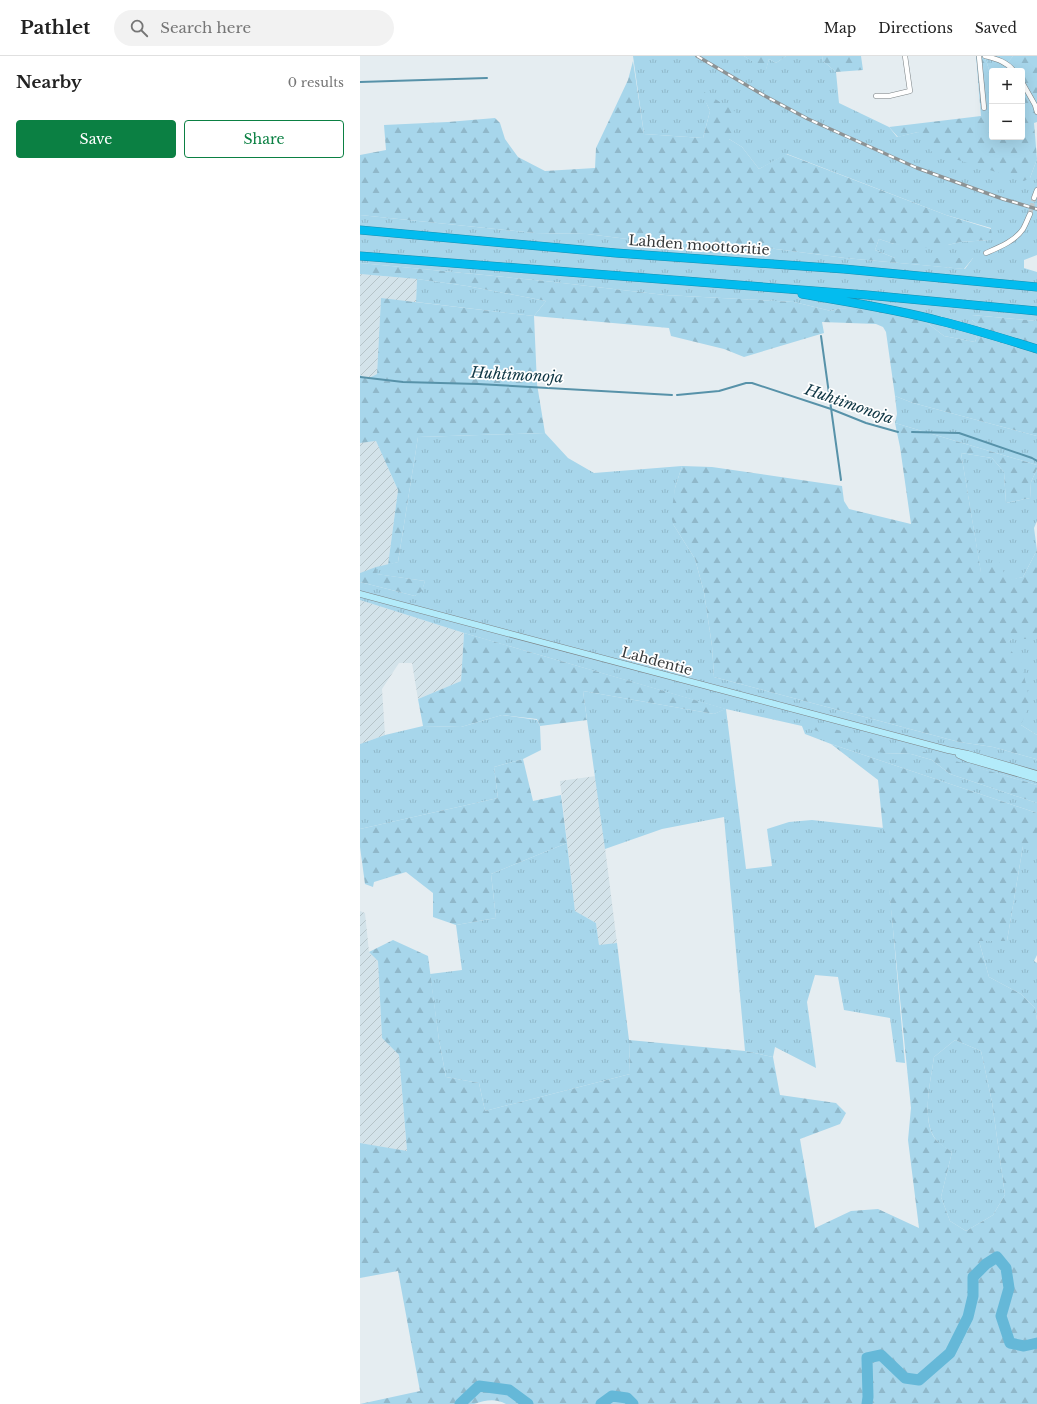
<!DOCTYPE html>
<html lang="en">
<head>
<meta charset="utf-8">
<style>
	body { margin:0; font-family:"Libre Baskerville",serif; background:#f2f2f2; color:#222 }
	.controls { position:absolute; right:12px; top:12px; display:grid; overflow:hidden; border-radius:4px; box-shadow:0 4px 16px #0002 }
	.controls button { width:36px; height:36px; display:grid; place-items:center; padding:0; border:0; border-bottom:1px solid #e0e0e0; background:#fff; color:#222; font:20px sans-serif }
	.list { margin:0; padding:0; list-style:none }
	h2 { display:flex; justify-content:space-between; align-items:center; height:52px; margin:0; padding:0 16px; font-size:17px }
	h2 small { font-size:13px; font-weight:400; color:#767676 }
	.actions { display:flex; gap:8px; padding:12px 16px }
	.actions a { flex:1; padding:9px 0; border:1px solid #0b8043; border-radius:4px; text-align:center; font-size:14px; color:#0b8043 }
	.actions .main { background:#0b8043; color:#fff }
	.icon { flex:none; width:22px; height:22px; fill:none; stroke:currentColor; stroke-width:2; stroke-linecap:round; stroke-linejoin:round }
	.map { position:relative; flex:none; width:677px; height:1348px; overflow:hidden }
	header { display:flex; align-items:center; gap:24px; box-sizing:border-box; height:56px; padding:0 20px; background:#fff; border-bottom:1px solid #e0e0e0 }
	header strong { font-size:19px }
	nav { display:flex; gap:22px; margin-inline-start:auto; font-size:14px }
	.search { width:280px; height:36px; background:#f2f2f2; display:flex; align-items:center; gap:10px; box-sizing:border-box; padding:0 14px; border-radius:22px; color:#767676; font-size:15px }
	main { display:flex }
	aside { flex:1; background:#fff }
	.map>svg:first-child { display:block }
</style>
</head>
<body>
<header>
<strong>Pathlet</strong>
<div class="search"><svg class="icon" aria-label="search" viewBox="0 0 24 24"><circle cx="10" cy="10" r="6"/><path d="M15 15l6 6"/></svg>Search here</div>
<nav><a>Map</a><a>Directions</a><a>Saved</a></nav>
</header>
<main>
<aside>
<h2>Nearby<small>0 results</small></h2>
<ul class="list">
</ul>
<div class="actions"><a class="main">Save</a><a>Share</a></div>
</aside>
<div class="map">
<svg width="677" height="1348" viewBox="0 0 677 1348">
	<defs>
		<pattern id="industrial-furrows" width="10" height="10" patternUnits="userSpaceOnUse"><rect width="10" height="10" fill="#d3e3ea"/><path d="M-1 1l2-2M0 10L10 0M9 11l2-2" fill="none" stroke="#b6c4c9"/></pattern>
		<pattern id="grass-tufts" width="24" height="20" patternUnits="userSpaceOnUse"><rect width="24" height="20" fill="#a7d6eb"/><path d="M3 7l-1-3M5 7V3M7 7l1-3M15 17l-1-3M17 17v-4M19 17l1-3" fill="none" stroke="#90b8ca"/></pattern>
		<pattern id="forest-firs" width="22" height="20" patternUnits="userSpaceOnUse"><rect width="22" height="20" fill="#a7d6eb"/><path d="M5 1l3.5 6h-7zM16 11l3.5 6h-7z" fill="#90b8ca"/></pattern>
	</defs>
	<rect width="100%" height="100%" fill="#e5edf1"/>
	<!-- industrial -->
	<path fill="url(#industrial-furrows)" d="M0 218 57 223 56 246 21 243 17 318 7 323 0 319Z
		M16 385 38 434 28 509 0 517V387Z
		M0 544 104 577 101 625 58 643 52 607H39L22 633 25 679 0 688Z
		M236 720 257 887 239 890 236 867 215 855 200 725Z
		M0 855 5 857 9 896 18 905 22 982 39 999 47 1096 0 1087Z"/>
	<!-- grass -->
	<path fill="url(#grass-tufts)" d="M273 0H384L406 13 409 3 416 7 426 0H462L463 5 476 16 479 47 529 71 537 81 558 76 670 122 677 103V199L664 204V212L677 216V265L612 259V264L620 271 615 286 584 280 566 266 481 252 471 255 434 246 305 239 185 225 0 207V159L175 177 227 178 292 186 401 191 485 202 605 213 613 202H535L515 194 519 183 534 188 588 189 600 186 630 184 631 172 586 159 427 98 399 113 382 91 369 83 346 46 350 55 343 82 284 78Z
		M620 0H653L641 15H632V17H630L626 4Z
		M57 223 107 230 186 245 174 260 56 246Z
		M535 340 553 347 677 380V409L535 367 537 358Z
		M185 377 208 402 234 417 322 410 315 432 313 468 335 503 344 536 352 590 354 621 599 686 633 691 676 703 677 705V729L551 693 523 697 551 698 572 704 590 718 677 747V757L471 688 445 678 442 670 366 653 386 813 412 810 407 773 429 766 452 764 524 772 545 1007 536 1006 530 962 484 954 478 921 455 919 447 946 456 1012 415 991 413 1001 385 995 364 761 302 773 245 793 223 635 354 658 365 653 104 577 0 544V526L55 540 62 534 65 525 16 518V511L38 506 58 381Z
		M601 397 632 402 644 416 646 447 670 442 671 426 677 413V465L674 472 677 494 663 521 647 525 621 517Z
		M652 583H677V679L661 669 644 588Z
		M142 659 177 664 180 670 181 694 163 703 134 711 138 742 0 773V688L25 679 63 670 101 671Z
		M207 787 215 855 236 867 239 889 257 887 269 984 270 1018 125 1055 119 1027 86 1021 79 984 70 918 102 914 96 869 136 862 131 818Z
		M663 790H677V899L674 905 677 907V964L675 952 661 938 629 921 619 885H647Z
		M595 984 621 995 632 1046 645 1139 633 1159 606 1175 590 1165 581 1141 592 1096C587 1093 581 1089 577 1085 560 1066 571 1024 574 1001Z"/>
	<!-- forest -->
	<path fill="url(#forest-firs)" fill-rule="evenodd" d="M384 0H426L416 7 409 3 406 14Z
		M462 0H501L503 14 476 16 463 5Z
		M616 0H620L626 4 630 17H632V81H662V15H641L653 0H677V66L674 67 677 103 670 122 664 125 570 95 567 80H562L558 76 538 81 529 71 621 60Z
		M273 5 284 78 343 82 350 55 346 46 344 36 376 56 374 76 369 83 382 91 399 113 426 98 586 159 631 173 632 179 630 184 600 186 588 189 561 192 534 188 519 183 515 194 535 202H613L604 213 485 202 401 191 292 186 227 178 175 177 0 159V99L26 94 24 69 88 66 135 62 140 67 145 83 158 101 185 115 235 112 236 92 268 24Z
		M0 207 185 225 305 239 434 246 471 255 481 252 525 256 566 266 584 280 615 286 620 271 612 264V259L677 265V380L553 347 535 340 526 276 523 271 516 268 462 266 464 277 384 301 364 293 311 280 309 272 174 260 177 328 185 377 58 381 38 506 28 509 38 434 16 385 0 387V319L7 323 17 318 21 242 174 260 186 245 107 230 57 223 0 218Z
		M535 367 677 409V413L671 426 670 442 646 447 644 416 632 402 601 397 621 516 639 505 647 524 663 521 677 494V583H652L645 588 661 606 670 646 661 669 677 679V705L676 703 633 691 599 686 354 621 352 590 344 536 335 503 313 468 311 459 315 432 322 410 352 411 482 430 484 445 489 453 551 468 540 391Z
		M16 511 17 518 65 525 62 535 55 540 0 526V517Z
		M104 577 366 653 354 658 223 635 227 664 180 670 177 663 142 659 101 671 63 670 58 643 101 625Z
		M445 668 466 671 565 696 677 729V747L590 718 572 704 551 698 523 697 442 670Z
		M471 688 677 757V790H663L647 885H619L629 921 661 938 675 952 677 964V1348H146C135 1342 126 1344 114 1348H0L60 1335 38 1215 0 1222V1087L47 1095 39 999 22 982 18 905 9 896 33 884 68 900 79 984 86 1021 119 1027 125 1055 270 1018 269 984 385 995 413 1001 420 1039 476 1047 486 1057 480 1068 440 1083 455 1172 491 1155 518 1153 559 1172 548 1084 551 1052 518 724ZM595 984 621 995 632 1046 645 1139 633 1159 606 1175 590 1165 581 1141 592 1096C587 1092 581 1089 577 1085 560 1067 571 1024 574 1001Z
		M163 703 173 745 201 739 207 787 131 818 136 862 96 869 73 861V837L46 816 14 826 13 831 5 828 0 791V773L138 742 134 711Z"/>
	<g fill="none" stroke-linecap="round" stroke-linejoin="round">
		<!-- stream -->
		<path stroke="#5792a9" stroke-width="2" d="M0 26 127 22
			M461 280 481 424
			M0 321 43 326 118 328 312 339
			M317 339 359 335 386 327H392L471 353 506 367 538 376
			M552 376 599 377 672 402 677 405"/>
		<!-- river -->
		<path stroke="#65b8d8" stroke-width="11" d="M100 1348 119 1330 149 1334 168 1348
			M241 1348 252 1340 267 1342 273 1348
			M507 1348 508 1341 507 1302 521 1299 545 1322 559 1324 590 1297 608 1261 613 1240V1221L626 1208 637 1201 646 1212 649 1232 641 1260 650 1287 664 1290 677 1287"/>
		<!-- street-tunnel -->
		<path stroke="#c2c9cc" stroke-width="4.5" stroke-dasharray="4.5 2" stroke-linecap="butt" d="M670 158 674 142"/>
		<!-- street casing -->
		<g stroke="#7c8386" stroke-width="5.5">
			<path id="street" d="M619 0 624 52
				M625 0C636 3 646 5 654 15
				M662 26 675 49 677 56
				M516 40H529L550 35 545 0
				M674 142 677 134
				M626 197C640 191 655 185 663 173 666 168 668 162 670 158"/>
		</g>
		<!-- secondary casing -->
		<g stroke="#7c8386" stroke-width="7">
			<path id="secondary" d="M0 538 588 694 608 698 677 718
				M599 699 608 703 677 723"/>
		</g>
		<!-- highway casing -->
		<g stroke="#158eb0" stroke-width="9">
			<path id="highway" d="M0 174 256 197 484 213 677 231
				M0 200 507 239 677 255
				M442 238C488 246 535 253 580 265 613 273 645 283 677 293"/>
		</g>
		<!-- street -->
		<use href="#street" stroke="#fff" stroke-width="4.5"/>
		<!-- secondary -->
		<use href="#secondary" stroke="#b3ebfa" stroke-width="6"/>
		<!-- highway -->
		<use href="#highway" stroke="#03bcef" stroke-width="8"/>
		<!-- rail casing -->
		<g stroke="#8d9395" stroke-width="3.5">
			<path id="rail" d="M337 0 405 40 448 63 557 112 643 143 677 153"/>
		</g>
		<!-- rail -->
		<use href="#rail" stroke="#fff" stroke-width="2" stroke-dasharray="6" stroke-linecap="butt"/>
	</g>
	<g text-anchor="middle" stroke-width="3.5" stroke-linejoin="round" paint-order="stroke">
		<!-- street labels -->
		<g font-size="14" fill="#36393a" stroke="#fff">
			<text transform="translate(339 189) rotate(4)" y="5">Lahden moottoritie</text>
			<text transform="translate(297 605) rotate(15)" y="5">Lahdentie</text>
		</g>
		<!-- water labels -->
		<g font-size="15" font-style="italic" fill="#0f3644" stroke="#fff">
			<text transform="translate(157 319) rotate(3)" y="5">Huhtimonoja</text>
			<text transform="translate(489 348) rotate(19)" y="5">Huhtimonoja</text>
		</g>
	</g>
</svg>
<div class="controls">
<button>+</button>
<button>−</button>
</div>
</div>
</main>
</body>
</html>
